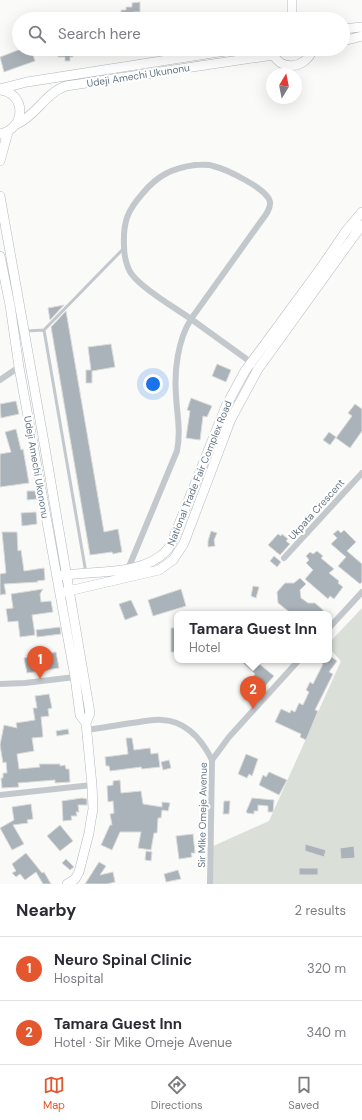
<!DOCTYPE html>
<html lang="en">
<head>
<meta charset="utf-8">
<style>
	body { margin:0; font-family:"DM Sans",sans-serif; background:#f2f2f3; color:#2b2b33 }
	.compass { position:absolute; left:266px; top:68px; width:36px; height:36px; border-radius:50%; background:#fff; box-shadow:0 4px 16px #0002; rotate:10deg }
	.you { position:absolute; left:153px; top:384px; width:14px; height:14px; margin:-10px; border:3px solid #fff; border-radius:50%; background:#1a73e8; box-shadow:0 0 0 6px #1a73e833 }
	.badge { display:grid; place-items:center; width:26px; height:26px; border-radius:50%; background:#e4572e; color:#fff; font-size:13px; font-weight:700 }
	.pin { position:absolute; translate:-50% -33px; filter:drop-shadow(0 1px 2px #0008) }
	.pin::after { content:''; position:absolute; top:21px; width:14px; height:12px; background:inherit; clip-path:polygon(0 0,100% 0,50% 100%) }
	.popup { position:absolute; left:174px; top:611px; width:158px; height:52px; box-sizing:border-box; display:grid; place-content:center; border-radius:8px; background:#fff; filter:drop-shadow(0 1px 3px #0005); font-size:13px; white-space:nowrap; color:#7c7c81 }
	.popup b { font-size:15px; color:#2b2b33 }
	.popup::after { content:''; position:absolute; left:50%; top:100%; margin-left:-8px; border:8px solid transparent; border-top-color:#fff }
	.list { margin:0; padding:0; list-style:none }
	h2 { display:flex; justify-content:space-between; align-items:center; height:52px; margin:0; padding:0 16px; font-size:17px }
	h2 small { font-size:13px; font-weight:400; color:#7c7c81 }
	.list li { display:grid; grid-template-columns:26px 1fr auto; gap:12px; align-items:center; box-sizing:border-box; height:64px; padding:0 16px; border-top:1px solid #e1e1e2 }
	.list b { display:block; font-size:15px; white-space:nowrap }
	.list p { margin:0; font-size:13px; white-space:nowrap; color:#7c7c81 }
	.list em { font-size:13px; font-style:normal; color:#7c7c81 }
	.icon { flex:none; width:22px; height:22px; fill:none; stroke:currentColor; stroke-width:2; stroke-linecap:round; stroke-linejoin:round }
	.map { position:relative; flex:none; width:362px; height:884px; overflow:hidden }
	.search { position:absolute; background:#fff; box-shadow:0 4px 16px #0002; left:12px; right:12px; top:12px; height:44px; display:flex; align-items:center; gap:10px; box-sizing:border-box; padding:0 14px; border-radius:22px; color:#7c7c81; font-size:15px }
	.sheet { height:180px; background:#fff }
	nav { display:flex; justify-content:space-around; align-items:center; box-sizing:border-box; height:56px; border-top:1px solid #e1e1e2; background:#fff; font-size:11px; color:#7c7c81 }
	nav a { display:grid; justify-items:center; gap:2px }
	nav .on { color:#e4572e }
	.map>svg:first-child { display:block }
</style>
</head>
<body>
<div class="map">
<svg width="362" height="884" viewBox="0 0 362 884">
	<rect width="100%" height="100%" fill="#fafaf8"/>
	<!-- grass -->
	<path fill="#dadfd7" d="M362 608V884H211V847L269 821 341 661 329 648V643Z"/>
	<!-- building -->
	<path fill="#aab3b9" stroke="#dcdcda" d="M140 2V12H134V19H97V15L121 13V10H126V7H132V3Z
		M21 49H31L35 61 4 72 0 57Z
		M57 49H88V52L73 54V57H70V61H65V57H58Z
		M64 305 50 320 48 308Z
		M66 311 104 532 118 529 122 552 113 554 112 552 90 555 51 327Z
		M111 344 115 367 92 371V383H86V370H91L88 347Z
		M217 364 231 370 226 382 212 376Z
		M191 398 212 406 207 417 203 416 200 440 186 438 190 411 187 410Z
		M16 401 19 414 1 418 0 404Z
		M355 404 362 409V431L350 448 336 438 352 416 348 413Z
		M16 429 21 450 23 449 29 483 0 487V454L11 452 5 432Z
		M329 432 336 437 330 445 323 440Z
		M27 491H35L37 499 27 500Z
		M36 512 37 524 22 526 21 513Z
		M338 530 341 533 344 530 356 542 347 551 362 564V582L360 584 338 566 346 557 331 544 337 538 333 534Z
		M211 531 217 533 214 540 215 546 208 547V541Z
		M2 532H17L18 551 21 550 24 571 44 568 45 580 37 581 38 582 4 584 6 594 0 595V574L6 573Z
		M278 534 281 536 282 534 288 539 286 541 290 544 280 555 268 545Z
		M317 551 323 556 321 558 334 569 329 573 339 581 338 583 343 587 334 599 330 596 328 599 305 579 313 570 306 563 309 560 306 556 310 552 313 554Z
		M274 556 281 562 277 567 270 561Z
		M300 578 306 584 300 590 301 598 308 603H315L323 610 324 614H292L278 603 277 592 285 583H294Z
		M253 586 259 587 256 598 251 596Z
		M43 589 40 594 41 602 51 601 53 612 32 615 35 635 20 637 18 621 8 622 6 609 13 608 11 594Z
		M181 589 186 606 153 616 148 600Z
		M131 600 138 615 125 620 119 604Z
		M60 627 61 634 37 637 36 630Z
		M171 628H177V652H171Z
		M56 652 59 668 27 673 24 658Z
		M329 655 337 661 329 672 333 674 315 710 318 711 306 740 300 737 301 734 275 722 281 709 290 713 291 710 295 712 299 703 303 705 309 692 306 690 310 682 313 684 323 664 317 660H329Z
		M240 660H261L258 663 274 676 265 686 253 676 255 674Z
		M49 694 52 708 48 709 49 716 41 717 43 737 32 738 34 751 17 754 19 769 40 767 39 764H60V766L65 765 66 769H69L70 782 55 783V780L18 783 19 787 2 788 1 778H3V773H7L6 762 3 763 0 745 4 725 17 728 16 723 35 720 33 708H37L35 696Z
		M68 729 69 734 57 736 56 731Z
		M126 738H132L134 750 150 748 151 754 158 753 160 767 142 769 141 767 110 771 109 766H106L105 757 128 754Z
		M246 754 258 759 252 776 249 774 247 778 238 774Z
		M169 760 171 768 163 770 161 762Z
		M269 772 287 780 279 795 259 785 263 775 266 777Z
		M120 780 121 793 141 791 143 804 162 807V802L170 803 168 811 162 810 161 818H158L157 833H154L151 850 138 848 141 832H120L112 850 101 845 110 825H112L110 814 114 813 113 801 108 802 107 786 113 785V781Z
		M82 798 87 799V805H78L79 812H76L77 816H71L72 820 63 821 62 801Z
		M252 798 274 800 273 812H268V806L258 805V811H254V814L247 813 246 812Z
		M224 801H230L229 814H223Z
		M31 804 33 819 27 820 28 823 13 825 24 844 12 850 0 828 14 820 12 807Z
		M60 825 73 841 60 851 47 836Z
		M193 834 195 853H191L192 857 179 859 176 836Z
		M305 844 326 850 324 857 305 851Z
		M354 846 355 858 341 859 340 848Z
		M146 851 152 852 151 861 145 860Z
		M26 853 42 873 44 872 51 884H43L36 872 25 880 20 874 16 877 12 873 16 871 12 864Z
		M66 859 74 867 70 870 62 863Z
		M99 862 106 866 100 875 113 872 115 882 107 884H85Z
		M299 868H318V875H299Z
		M178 870 181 879 166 882 164 874Z"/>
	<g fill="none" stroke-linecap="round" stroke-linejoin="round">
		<!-- secondary casing -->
		<g stroke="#b3babf" stroke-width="10">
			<path id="secondary" d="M292 19V0
				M343 29 362 27
				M343 41 362 36
				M271 50C279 72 305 70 313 49
				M0 89 27 82 238 49
				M0 90C26 93 27 128 0 134
				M17 124C37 115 45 93 66 86L273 55
				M0 161 8 132
				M0 196 45 448 90 713 86 723 92 785 93 809 91 820 89 833 79 872 75 879 67 884
				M0 256 10 305 19 367 75 677 80 715 86 723
				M57 576C90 570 143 577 167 550 171 546 173 539 175 534L226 406 245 371 320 269 346 231 362 212
				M60 593 159 570 173 560 184 543 231 419 258 369 362 225"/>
		</g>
		<!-- service -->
		<path stroke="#c3c8cc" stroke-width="3" d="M26 331 44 330
			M86 573 44 330 124 248"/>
		<!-- minor -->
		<path stroke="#c3c8cc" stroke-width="6" d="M195 165C201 165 208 164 213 166 226 169 268 189 270 202 271 210 263 218 259 224L191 319C174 307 147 292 134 277 127 270 124 256 124 246 123 222 127 211 143 193 157 176 172 168 195 165Z
			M0 380 19 367
			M284 558 362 473
			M128 569 177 451C181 430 177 416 176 395 174 370 178 340 191 319L252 363
			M329 628 362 592
			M0 684 25 683 75 677
			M86 730C102 728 117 725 132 723 142 722 152 719 162 720 186 721 202 740 212 760
			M0 795 92 785
			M210 884 212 760 229 737 299 660"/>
		<!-- secondary -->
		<use href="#secondary" stroke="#fff" stroke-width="9"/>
	</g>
	<g text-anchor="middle" stroke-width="4" stroke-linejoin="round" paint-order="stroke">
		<!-- street labels -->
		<g font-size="10" fill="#657683" stroke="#fff">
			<text transform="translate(138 75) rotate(-9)" y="4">Udeji Amechi Ukunonu</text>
			<text transform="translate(37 467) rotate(80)" y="4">Udeji Amechi Ukononu</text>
			<text transform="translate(199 473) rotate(-68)" y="4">National Trade Fair Complex Road</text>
			<text transform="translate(316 509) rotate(-48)" y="4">Ukpata Crescent</text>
			<text transform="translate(202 815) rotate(-89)" y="4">Sir Mike Omeje Avenue</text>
		</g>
	</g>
</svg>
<svg class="compass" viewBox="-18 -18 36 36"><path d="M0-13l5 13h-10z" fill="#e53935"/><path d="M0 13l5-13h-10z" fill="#7c7c81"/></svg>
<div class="you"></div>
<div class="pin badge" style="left:40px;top:679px">1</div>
<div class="pin badge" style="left:253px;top:709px">2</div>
<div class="popup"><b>Tamara Guest Inn</b>Hotel</div>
<div class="search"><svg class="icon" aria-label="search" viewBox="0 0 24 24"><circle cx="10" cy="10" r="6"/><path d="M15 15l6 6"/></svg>Search here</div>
</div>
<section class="sheet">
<h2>Nearby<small>2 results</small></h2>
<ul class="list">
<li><span class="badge">1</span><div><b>Neuro Spinal Clinic</b><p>Hospital</p></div><em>320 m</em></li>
<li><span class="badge">2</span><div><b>Tamara Guest Inn</b><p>Hotel · Sir Mike Omeje Avenue</p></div><em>340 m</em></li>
</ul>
</section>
<nav>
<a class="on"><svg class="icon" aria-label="map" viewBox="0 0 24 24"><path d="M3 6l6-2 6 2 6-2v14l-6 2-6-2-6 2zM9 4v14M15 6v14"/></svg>Map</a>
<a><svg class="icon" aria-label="directions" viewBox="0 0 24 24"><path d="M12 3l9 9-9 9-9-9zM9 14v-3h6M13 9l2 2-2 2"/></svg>Directions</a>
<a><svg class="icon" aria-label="saved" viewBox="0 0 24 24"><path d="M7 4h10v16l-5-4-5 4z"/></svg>Saved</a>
</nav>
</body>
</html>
